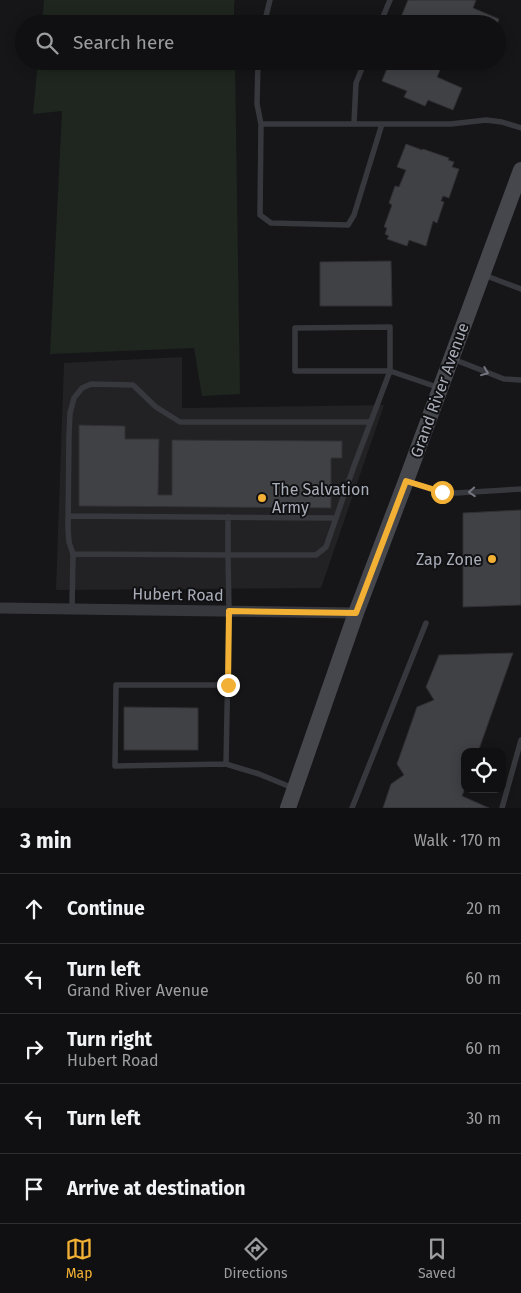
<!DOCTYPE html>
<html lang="en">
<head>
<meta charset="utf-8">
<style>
	body { margin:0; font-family:"Fira Sans",sans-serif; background:#19191b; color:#f1f3f6 }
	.controls { position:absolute; right:15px; bottom:15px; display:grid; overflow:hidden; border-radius:10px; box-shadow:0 2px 12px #0003 }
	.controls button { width:45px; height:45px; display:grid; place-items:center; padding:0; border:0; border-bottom:1px solid #303032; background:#101012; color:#f1f3f6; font:25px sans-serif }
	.stop { position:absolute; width:15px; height:15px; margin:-11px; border:4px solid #f2b134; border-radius:50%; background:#fff }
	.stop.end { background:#f2b134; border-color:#fff; box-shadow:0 1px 5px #0008 }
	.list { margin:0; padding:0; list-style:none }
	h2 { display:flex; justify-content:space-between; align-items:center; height:65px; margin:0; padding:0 20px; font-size:21px }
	h2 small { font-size:16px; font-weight:400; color:#9c9d9f }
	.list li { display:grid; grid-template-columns:32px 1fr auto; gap:15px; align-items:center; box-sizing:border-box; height:70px; padding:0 20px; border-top:1px solid #303032 }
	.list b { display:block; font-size:19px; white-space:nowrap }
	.list p { margin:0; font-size:16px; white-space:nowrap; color:#9c9d9f }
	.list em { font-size:16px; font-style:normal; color:#9c9d9f }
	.icon { flex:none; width:28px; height:28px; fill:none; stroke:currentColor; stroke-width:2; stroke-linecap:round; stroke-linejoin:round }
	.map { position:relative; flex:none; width:521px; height:808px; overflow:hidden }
	.search { position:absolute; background:#101012; box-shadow:0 2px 12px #0003; left:15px; right:15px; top:15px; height:55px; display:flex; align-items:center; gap:12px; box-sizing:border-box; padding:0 18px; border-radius:28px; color:#9c9d9f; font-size:19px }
	.sheet { height:415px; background:#101012 }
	nav { display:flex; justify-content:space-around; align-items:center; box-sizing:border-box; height:70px; border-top:1px solid #303032; background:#101012; font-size:14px; color:#9c9d9f }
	nav a { display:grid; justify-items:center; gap:2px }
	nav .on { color:#f2b134 }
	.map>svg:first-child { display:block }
</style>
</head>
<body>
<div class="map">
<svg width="521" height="808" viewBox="0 0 521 808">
	<rect width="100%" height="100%" fill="#161618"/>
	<!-- built -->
	<path fill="#222225" d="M182 357V408L384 405 321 588 56 590 64 363Z"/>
	<!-- green -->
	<path fill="#1e261f" d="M44 0H235L234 3V24H42Z
		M38 61H235L240 394 202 396 194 348 50 354 62 111 33 114Z"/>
	<!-- building -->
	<path fill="#404145" stroke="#303034" d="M408 0H476L473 8 499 19 497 24H417L401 17Z
		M390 61H400L415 68 418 61H444L437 77 462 88 453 110 428 100 425 106 404 97 407 91 382 81Z
		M406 144 422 150 423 149 449 158 448 160 454 162 452 167 459 169 449 198 443 196 441 201 444 202 437 223 433 221 426 246 409 240 407 246 387 239 389 236 385 234 387 228 384 227 392 205 389 203 395 186 399 187 406 170 397 167Z
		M391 261 392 306H320V262Z
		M79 425 125 426V439H159L158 495H172V440L342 441V458H331V508L79 506Z
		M521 510V605L463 607V513Z
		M513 653 478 752H465V788L462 796 489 808H383L391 784 404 775 397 764 417 707 434 700 426 687 439 655Z
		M124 707 198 708V750H124Z"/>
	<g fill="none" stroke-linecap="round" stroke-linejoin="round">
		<!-- service -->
		<path stroke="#37383d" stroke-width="5.5" d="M264 24 270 0
			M380 24 390 0
			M258 61 257 104 261 124H451L486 120 502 122 521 128
			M354 123 356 83 365 61
			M261 124 260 215 271 223 348 225 354 215 382 124
			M484 275 521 289
			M453 359 504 379 521 380
			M407 481 436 491 456 493 521 489
			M68 516 336 518
			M73 554 69 542 68 528 69 436 70 413 74 398 82 388 91 384 133 385 156 407 180 422H370
			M72 608 73 554 228 555V517
			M226 764 115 766 116 685H228
			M293 788 259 774 226 764 229 611 228 555H316L326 547 354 466 390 371V327L295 328V371H390L440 388
			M352 808 426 623
			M502 808 521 740"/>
		<!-- minor -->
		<path stroke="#37383d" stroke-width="11" d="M0 608 356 613"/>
		<!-- secondary -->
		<path stroke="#45474d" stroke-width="16" d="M288 808 356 613 406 481 521 170"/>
	</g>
	<!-- one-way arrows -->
	<defs><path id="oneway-chevron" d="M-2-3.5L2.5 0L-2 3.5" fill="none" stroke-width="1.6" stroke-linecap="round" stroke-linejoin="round" transform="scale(1.25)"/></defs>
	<g stroke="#757881">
		<use href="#oneway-chevron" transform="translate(485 372) rotate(22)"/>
		<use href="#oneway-chevron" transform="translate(472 492) rotate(176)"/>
	</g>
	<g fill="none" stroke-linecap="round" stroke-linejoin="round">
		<!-- route -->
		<path stroke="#f2b134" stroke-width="6" d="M228 685 229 611 356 613 406 481 442 492"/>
	</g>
	<!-- markers -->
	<g fill="#f2b134" stroke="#111113" stroke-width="2">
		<circle cx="262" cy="498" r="5"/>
		<circle cx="492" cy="559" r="5"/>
	</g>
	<g text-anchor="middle" stroke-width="4" stroke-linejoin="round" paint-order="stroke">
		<!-- street labels -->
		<g font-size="16" fill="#a8adb8" stroke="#111113">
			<text transform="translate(439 390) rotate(-70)" y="6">Grand River Avenue</text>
			<text transform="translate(178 594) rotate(1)" y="6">Hubert Road</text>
		</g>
		<!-- poi labels -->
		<g font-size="16" fill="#a8adb8" stroke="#111113" text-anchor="start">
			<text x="272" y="495">The Salvation<tspan x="272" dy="18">Army</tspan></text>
			<text x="482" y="565" text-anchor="end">Zap Zone</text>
		</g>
	</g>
</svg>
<div class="controls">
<button><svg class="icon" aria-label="locate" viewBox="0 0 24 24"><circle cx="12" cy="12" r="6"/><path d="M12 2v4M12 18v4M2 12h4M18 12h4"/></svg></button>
</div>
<div class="stop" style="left:442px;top:492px"></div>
<div class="stop end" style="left:228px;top:685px"></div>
<div class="search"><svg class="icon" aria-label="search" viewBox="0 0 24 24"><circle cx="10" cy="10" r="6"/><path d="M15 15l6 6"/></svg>Search here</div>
</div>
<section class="sheet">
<h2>3 min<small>Walk · 170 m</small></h2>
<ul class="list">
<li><svg class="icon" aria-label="ahead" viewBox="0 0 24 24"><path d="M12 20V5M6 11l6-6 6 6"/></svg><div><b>Continue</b></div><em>20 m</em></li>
<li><svg class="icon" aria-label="left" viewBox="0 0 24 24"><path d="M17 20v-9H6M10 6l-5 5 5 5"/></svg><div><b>Turn left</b><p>Grand River Avenue</p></div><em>60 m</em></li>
<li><svg class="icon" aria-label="right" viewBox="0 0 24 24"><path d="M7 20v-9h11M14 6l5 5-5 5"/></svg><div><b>Turn right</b><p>Hubert Road</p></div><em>60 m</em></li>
<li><svg class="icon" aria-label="left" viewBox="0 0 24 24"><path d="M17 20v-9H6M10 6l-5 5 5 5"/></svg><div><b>Turn left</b></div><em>30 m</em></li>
<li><svg class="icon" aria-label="arrive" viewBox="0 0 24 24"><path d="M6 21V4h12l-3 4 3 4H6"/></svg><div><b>Arrive at destination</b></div></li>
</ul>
</section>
<nav>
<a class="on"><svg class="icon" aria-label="map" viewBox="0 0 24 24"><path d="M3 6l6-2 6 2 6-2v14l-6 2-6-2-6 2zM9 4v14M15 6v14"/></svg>Map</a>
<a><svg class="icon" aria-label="directions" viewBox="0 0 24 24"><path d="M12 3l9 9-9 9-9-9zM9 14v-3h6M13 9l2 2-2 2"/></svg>Directions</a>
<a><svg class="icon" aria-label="saved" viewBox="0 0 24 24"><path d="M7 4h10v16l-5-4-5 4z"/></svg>Saved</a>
</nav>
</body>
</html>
